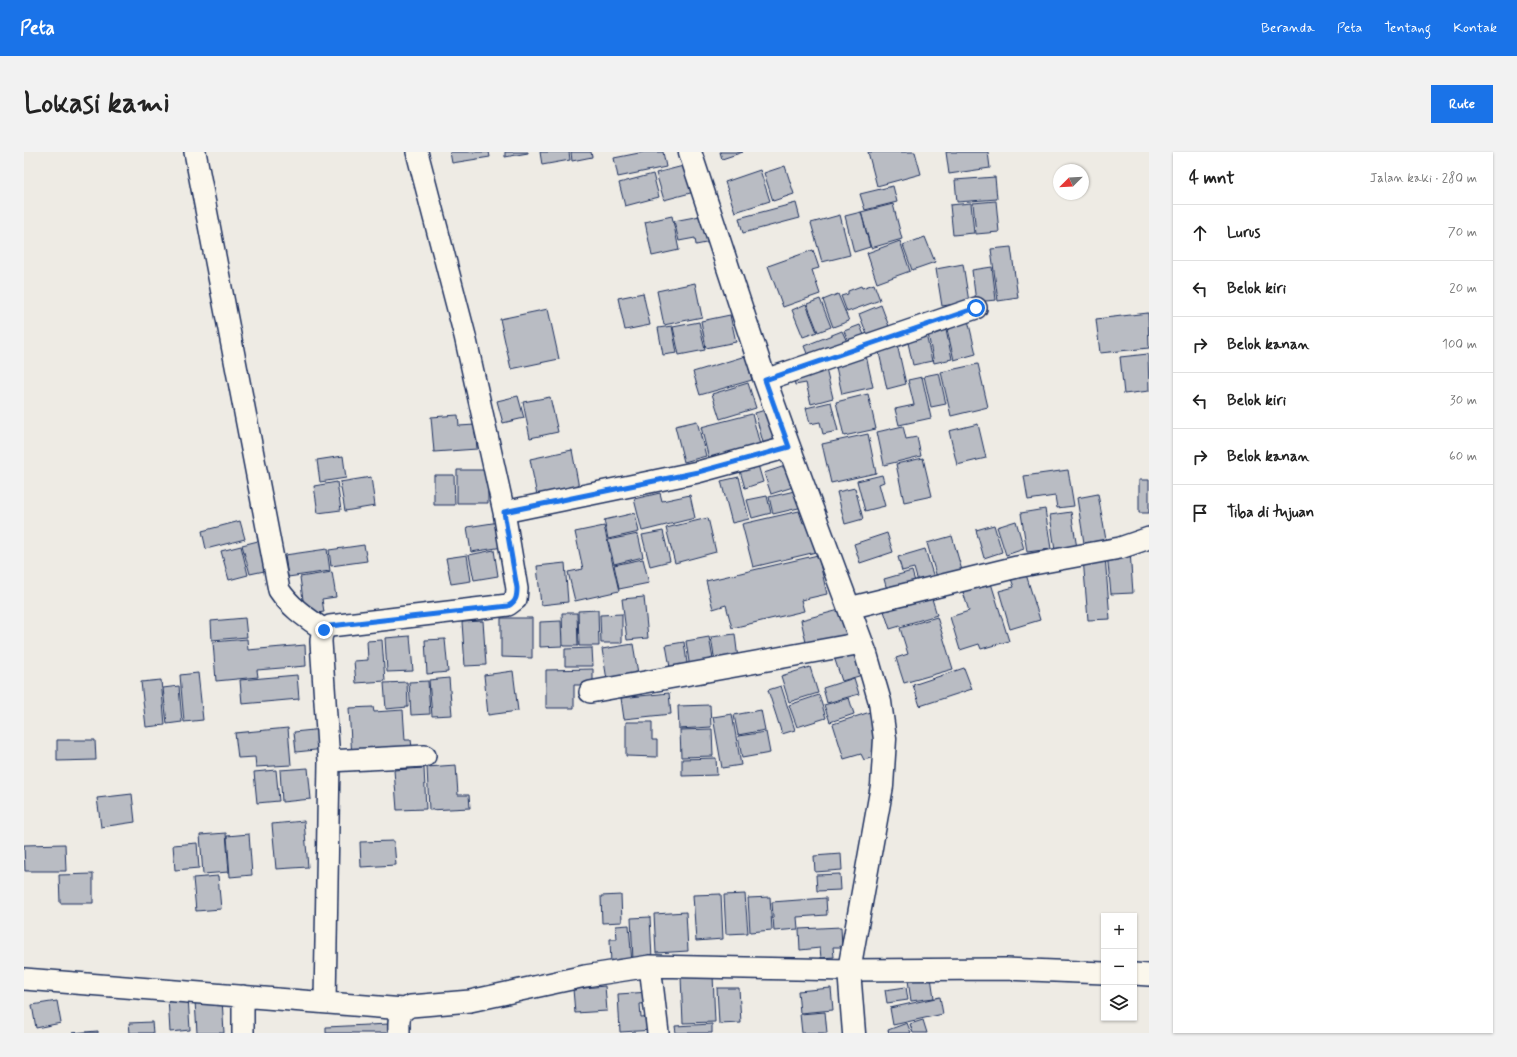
<!DOCTYPE html>
<html lang="id">
<head>
<meta charset="utf-8">
<style>
	body { margin:0; font-family:Mynerve,sans-serif; background:#f2f2f2; color:#222 }
	.controls { position:absolute; right:12px; bottom:12px; display:grid; overflow:hidden; border-radius:0px; box-shadow:0 1px 3px #0004 }
	.controls button { width:36px; height:36px; display:grid; place-items:center; padding:0; border:0; border-bottom:1px solid #e0e0e0; background:#fff; color:#222; font:20px sans-serif }
	.compass { position:absolute; left:1029px; top:12px; width:36px; height:36px; border-radius:50%; background:#fff; box-shadow:0 1px 3px #0004; rotate:246deg }
	.stop { position:absolute; width:12px; height:12px; margin:-9px; border:3px solid #1a73e8; border-radius:50%; background:#fff }
	.stop.end { background:#1a73e8; border-color:#fff; box-shadow:0 1px 4px #0008 }
	.list { margin:0; padding:0; list-style:none }
	h2 { display:flex; justify-content:space-between; align-items:center; height:52px; margin:0; padding:0 16px; font-size:17px }
	h2 small { font-size:13px; font-weight:400; color:#767676 }
	.list li { display:grid; grid-template-columns:26px 1fr auto; gap:12px; align-items:center; box-sizing:border-box; height:56px; padding:0 16px; border-top:1px solid #e0e0e0 }
	.list b { display:block; font-size:15px; white-space:nowrap }
	.list em { font-size:13px; font-style:normal; color:#767676 }
	.icon { flex:none; width:22px; height:22px; fill:none; stroke:currentColor; stroke-width:2; stroke-linecap:round; stroke-linejoin:round }
	.map { position:relative; flex:none; width:1125px; height:881px; overflow:hidden; border-radius:0px }
	header { display:flex; align-items:center; gap:24px; box-sizing:border-box; height:56px; padding:0 20px; background:#1a73e8; color:#fff }
	header strong { font-size:19px }
	nav { display:flex; gap:22px; margin-inline-start:auto; font-size:14px }
	.intro { display:flex; align-items:center; justify-content:space-between; box-sizing:border-box; height:96px; padding:0 24px }
	h1 { margin:0; font-size:28px }
	.button { padding:10px 18px; border-radius:0px; background:#1a73e8; color:#fff; font-size:14px; font-weight:700 }
	main { display:flex; gap:24px; padding:0 24px }
	aside { flex:1; background:#fff; border-radius:0px; box-shadow:0 1px 3px #0004 }
	.map>svg:first-child { display:block }
</style>
</head>
<body>
<header>
<strong>Peta</strong>
<nav><a>Beranda</a><a>Peta</a><a>Tentang</a><a>Kontak</a></nav>
</header>
<div class="intro"><h1>Lokasi kami</h1><a class="button">Rute</a></div>
<main>
<div class="map">
<svg width="1125" height="881" viewBox="0 0 1125 881">
	<rect width="100%" height="100%" fill="#eeebe4"/>
	<filter id="ink" filterUnits="userSpaceOnUse"><feTurbulence type="fractalNoise" baseFrequency=".025" numOctaves="2"/><feDisplacementMap in="SourceGraphic" scale="8" xChannelSelector="R" yChannelSelector="G"/><feConvolveMatrix kernelMatrix="1 2 1 2 8 2 1 2 1" color-interpolation-filters="sRGB"/></filter>
	<g filter="url(#ink)">
		<!-- building -->
		<path fill="#b9bcc3" stroke="#1b2f5e" d="M426 0H465L466 5 428 11Z
			M481 0H504V1L481 5Z
			M516 0H545L546 8 518 13Z
			M547 0H567L568 5 548 9Z
			M620 0H639L642 15 594 25 590 6Z
			M696 0H719L698 7Z
			M844 0H891L897 22 853 34Z
			M922 0H964L966 16 925 22Z
			M667 12 674 39 640 48 632 21Z
			M761 14 770 42 749 49 740 21Z
			M736 18 746 49 711 60 701 30Z
			M629 22 635 45 601 54 595 31Z
			M971 25 973 47 933 50 931 28Z
			M869 34 873 50 841 58 836 42Z
			M972 49 975 80 952 82 949 51Z
			M772 51 776 66 719 81 715 66Z
			M947 51 950 81 929 83 926 53Z
			M869 52 878 87 847 96 837 60Z
			M837 60 846 95 830 100 821 64Z
			M681 63 687 90 672 93 671 86 655 89 650 69Z
			M816 63 826 103 798 110 787 71Z
			M648 64 655 98 628 104 621 70Z
			M901 85 911 110 888 118 879 93Z
			M876 89 886 119 853 131 843 101Z
			M987 95 994 146 974 149 967 97Z
			M789 98 795 116 788 118 796 142 759 155 744 114Z
			M939 112 945 150 918 154 912 117Z
			M968 115 972 148 952 150 948 118Z
			M671 131 678 165 640 173 633 139Z
			M850 132 856 148 823 160 817 144 824 142V139L837 134 838 136Z
			M619 141 626 173 601 178 594 146Z
			M814 142 825 169 809 175 799 148Z
			M796 147 807 175 794 180 783 152Z
			M782 152 793 180 779 185 768 158Z
			M857 153 866 177 844 185 835 162Z
			M524 157 535 207 487 217 476 167Z
			M1124 161 1125 196 1076 201 1072 167Z
			M706 163 712 190 682 196 677 169Z
			M944 168 952 202 930 208 922 173Z
			M675 170 681 198 655 203 649 175Z
			M836 173 842 188 826 194 820 179Z
			M921 173 928 207 910 211 903 177Z
			M648 174 653 201 639 203 634 176Z
			M901 178 908 209 889 213 882 182Z
			M818 179 825 194 786 209 780 194Z
			M873 192 882 232 863 237 854 196Z
			M841 199 849 235 818 242 810 206Z
			M728 202 732 215 725 217 728 228 676 243 669 220Z
			M1124 202 1125 239 1100 242 1096 205Z
			M954 212 964 255 927 264 917 220Z
			M801 213 809 246 787 252 782 231 771 233 769 221Z
			M915 221 922 252 907 255 900 224Z
			M898 225 907 266 875 273 871 257 890 253 884 228Z
			M724 231 732 256 696 267 688 242Z
			M844 242 852 277 820 284 812 250Z
			M494 244 500 266 479 271 473 249Z
			M526 245 534 280 506 286 499 250Z
			M807 250 814 279 799 282 796 270 786 272 782 256Z
			M748 256 757 290 740 294 731 261Z
			M728 262 736 293 686 311 677 275Z
			M434 263 435 274 451 273 453 297 410 300 407 265Z
			M673 269 682 304 660 310 651 274Z
			M954 272 962 306 933 313 925 279Z
			M879 274 882 287 893 285 897 304 860 313 853 280Z
			M844 282 852 321 807 331 798 292Z
			M548 298 555 336 513 344 506 307Z
			M319 304 322 326 296 330 293 308Z
			M899 306 908 344 880 350 872 312Z
			M770 311 772 334 747 342 740 321Z
			M734 313 739 330 721 336 716 319Z
			M433 318H464V351H433Z
			M1044 318 1050 354 1033 356 1031 344 1004 348 1000 324Z
			M410 323H430L431 353H410Z
			M858 323 860 330 855 332 861 354 841 359 833 329Z
			M347 325 351 354 321 359 316 330Z
			M715 325 725 367 708 371 697 329Z
			M1115 328H1125V361H1115Z
			M313 330 317 358 294 361 290 334Z
			M831 336 839 367 821 372 813 340Z
			M779 337 783 354 749 362 745 345Z
			M636 341 638 349 666 343 671 366 618 379 610 347Z
			M1074 342 1082 388 1060 391 1053 346Z
			M743 344 747 361 728 366 723 348Z
			M1021 357 1027 397 1003 400 997 361Z
			M775 359 779 371 785 369 792 400 729 415 718 372Z
			M1047 360 1053 396 1031 399 1026 363Z
			M611 361 615 380 584 387 580 368Z
			M684 366 692 400 651 411 642 376Z
			M216 369 221 387 182 397 178 379Z
			M992 369 1000 397 982 403 973 375Z
			M475 370 479 395 447 400 443 375Z
			M970 373 978 400 960 406 952 378Z
			M580 374 595 439 551 449 544 420 559 417 551 380Z
			M639 379 646 409 626 414 618 383Z
			M863 381 869 400 836 411 830 392Z
			M614 382 619 405 590 412 584 388Z
			M928 384 939 422 914 429 903 391Z
			M238 388 245 418 226 422 218 393Z
			M340 393 343 409 307 414 305 398Z
			M217 394 224 423 205 428 197 399Z
			M303 397 306 419 264 425 261 403Z
			M901 397 911 429 895 433 890 416 878 419 874 405Z
			M470 398 474 424 450 428 445 403Z
			M1106 399 1109 441 1087 442 1083 401Z
			M443 403 447 429 427 432 422 406Z
			M794 403 803 442 777 448 780 459 708 476 702 453 689 457 682 429Z
			M1081 404 1086 467 1064 468 1059 406Z
			M619 407 625 431 595 437 590 413Z
			M541 411 544 450 517 453 513 414Z
			M888 419 893 437 865 445 860 427Z
			M1001 419 1016 468 986 477 975 439 990 435 986 424Z
			M308 420 312 445 298 447 300 460 281 463 276 425Z
			M966 428 985 489 957 497 955 492 936 498 926 465 945 459 938 437Z
			M905 437 913 463 866 477 860 459 885 451Z
			M620 445 624 486 603 488 598 447Z
			M823 456 830 483 783 495 777 468Z
			M574 458 575 494H555L554 459Z
			M538 461H553L554 494H539Z
			M598 462V491H577L576 463Z
			M913 465 929 517 880 531 872 506 884 502 876 476Z
			M221 466 223 485 188 488 187 469Z
			M477 466H508V506L477 505Z
			M459 469 462 513 441 514 438 470Z
			M537 469 538 494 516 495V470Z
			M711 482 714 507 691 511 687 485Z
			M386 484 389 519 363 520 361 486Z
			M685 485 690 513 666 517 662 489Z
			M223 487 224 498 281 493 282 514 233 518 234 525 192 529 189 490Z
			M421 487 424 520 403 522 401 488Z
			M358 488 361 529 332 531 330 509 344 508 343 489Z
			M660 490 664 518 647 521 642 493Z
			M609 492 614 521 584 534 578 497Z
			M568 496 569 514H541V497Z
			M838 497 845 521 818 529 810 505Z
			M786 515 794 541 765 550 757 524Z
			M940 516 948 537 896 554 889 533Z
			M569 517V533H550V556H522V518Z
			M489 519 494 559 464 563 460 523Z
			M174 521 179 568 160 570 156 523Z
			M273 523 275 547 218 552 216 528Z
			M425 526 428 563 408 564 405 528Z
			M830 526 835 542 803 551 799 536Z
			M137 528 141 573 122 575 117 530Z
			M404 529 406 562 387 563 385 530Z
			M383 530 384 555 362 557 360 531Z
			M155 534 158 570 143 572 139 536Z
			M757 534 771 578 758 582 744 538Z
			M645 541 647 562 600 567 597 546Z
			M795 543 802 566 773 575 765 553Z
			M825 546 830 562 806 570 800 553Z
			M686 553 687 575 655 577 654 554Z
			M349 555 350 560 379 558 381 588H387L389 602 328 606 325 556Z
			M737 558 741 578 714 583 710 563Z
			M846 560 860 602 840 608 837 602 820 607 809 572Z
			M708 562 717 613 698 616 689 565Z
			M602 570H628V588H633V605L602 604Z
			M264 576 267 613 232 615 231 605 214 606 211 581Z
			M299 577 301 597 272 600 270 580Z
			M688 577 689 604 657 605 656 578Z
			M742 580 746 601 718 606 714 584Z
			M33 588H71L72 608 33 609Z
			M692 606 693 623 658 624V607Z
			M432 613 434 643H445L446 656 405 658 403 615Z
			M284 616 287 647 258 650 256 618Z
			M400 616 402 657 373 658 370 618Z
			M252 618 255 649 233 651 230 620Z
			M108 642 111 670 77 675 73 646Z
			M280 669 284 715 252 717 248 672Z
			M202 681 205 720 179 722 176 683Z
			M225 682 228 723 206 725 203 684Z
			M370 689 372 713 337 715 336 690Z
			M173 691 175 716 151 718 149 693Z
			M41 692 42 719H1L0 693Z
			M817 702 818 718 791 720 790 704Z
			M69 722V751H36L35 723Z
			M816 722 817 738 793 739 792 723Z
			M194 724 197 757 172 759 169 726Z
			M697 742 699 787 672 789 669 743Z
			M721 742 724 781 702 782 700 743Z
			M597 743 598 770 578 771 577 744Z
			M746 745 748 778 726 780 724 746Z
			M802 746 803 763 773 765 774 777 750 779 748 750Z
			M662 760 664 799 632 801 630 762Z
			M626 765 628 807 609 808 607 766Z
			M605 773 608 812 587 813 586 787H593L592 774Z
			M817 775 818 795H809L810 805 797 806 796 796 776 798 775 777Z
			M689 823 691 870 659 871 657 825Z
			M907 825 910 846 887 849 884 828Z
			M581 834 583 859 551 861 549 837Z
			M882 835 884 848 863 851 861 838Z
			M693 836H715L717 871 695 872Z
			M807 836 809 858 776 861 774 839Z
			M626 840 627 851 616 852 617 865 630 864 631 878 596 880 594 842Z
			M164 844 166 878 146 880 144 845Z
			M916 845 919 862 869 873 866 856Z
			M198 847 200 881H173L171 849Z
			M33 849 37 871 12 876 8 853Z
			M801 860 803 881H778L776 862Z
			M899 868 903 881H889L886 872Z
			M128 870 129 881H106L105 871Z
			M883 871 887 881H865L864 878Z
			M365 872V881H302V875Z
			M688 872V881H652L651 874Z
			M74 879V881H48Z"/>
		<g fill="none" stroke-linecap="round" stroke-linejoin="round">
			<!-- street casing -->
			<g stroke="#1b2f5e" stroke-width="24">
				<path id="street" d="M171 0 255 438C267 456 283 466 300 478
					M741 228 952 156
					M480 360 674 320 765 295
					M825 456 993 415 1096 396 1125 386
					M566 540 838 491
					M305 609 401 604
					M626 814 634 881
					M1110 822 1125 823
					M0 827 380 857
					M219 844V881
					M301 850 305 609 297 490C297 482 299 478 306 474L484 453 492 447 493 437 480 360 441 184 393 0
					M375 881C375 867 373 860 387 854L446 849 561 824 626 814 825 818 982 817 1080 821"/>
			</g>
			<!-- secondary casing -->
			<g stroke="#1b2f5e" stroke-width="25">
				<path id="secondary" d="M666 0 741 228 765 295 842 502 856 550 861 587 858 634 825 818 830 881"/>
			</g>
			<!-- street -->
			<use href="#street" stroke="#fbf7ec" stroke-width="21"/>
			<!-- secondary -->
			<use href="#secondary" stroke="#fbf7ec" stroke-width="22"/>
		</g>
	</g>
	<g fill="none" stroke-linecap="round" stroke-linejoin="round" filter="url(#ink)">
		<!-- route -->
		<path stroke="#1a73e8" stroke-width="5" d="M300 478 306 474 484 454C492 450 493 445 493 436L480 360 674 320 765 295 741 228 952 156"/>
	</g>
</svg>
<div class="controls">
<button>+</button>
<button>−</button>
<button><svg class="icon" aria-label="layers" viewBox="0 0 24 24"><path d="M12 4l9 5-9 5-9-5zM3 14l9 5 9-5"/></svg></button>
</div>
<svg class="compass" viewBox="-18 -18 36 36"><path d="M0-13l5 13h-10z" fill="#e53935"/><path d="M0 13l5-13h-10z" fill="#767676"/></svg>
<div class="stop" style="left:952px;top:156px"></div>
<div class="stop end" style="left:300px;top:478px"></div>
</div>
<aside>
<h2>4 mnt<small>Jalan kaki · 280 m</small></h2>
<ul class="list">
<li><svg class="icon" aria-label="ahead" viewBox="0 0 24 24"><path d="M12 20V5M6 11l6-6 6 6"/></svg><div><b>Lurus</b></div><em>70 m</em></li>
<li><svg class="icon" aria-label="left" viewBox="0 0 24 24"><path d="M17 20v-9H6M10 6l-5 5 5 5"/></svg><div><b>Belok kiri</b></div><em>20 m</em></li>
<li><svg class="icon" aria-label="right" viewBox="0 0 24 24"><path d="M7 20v-9h11M14 6l5 5-5 5"/></svg><div><b>Belok kanan</b></div><em>100 m</em></li>
<li><svg class="icon" aria-label="left" viewBox="0 0 24 24"><path d="M17 20v-9H6M10 6l-5 5 5 5"/></svg><div><b>Belok kiri</b></div><em>30 m</em></li>
<li><svg class="icon" aria-label="right" viewBox="0 0 24 24"><path d="M7 20v-9h11M14 6l5 5-5 5"/></svg><div><b>Belok kanan</b></div><em>60 m</em></li>
<li><svg class="icon" aria-label="arrive" viewBox="0 0 24 24"><path d="M6 21V4h12l-3 4 3 4H6"/></svg><div><b>Tiba di tujuan</b></div></li>
</ul>
</aside>
</main>
</body>
</html>
